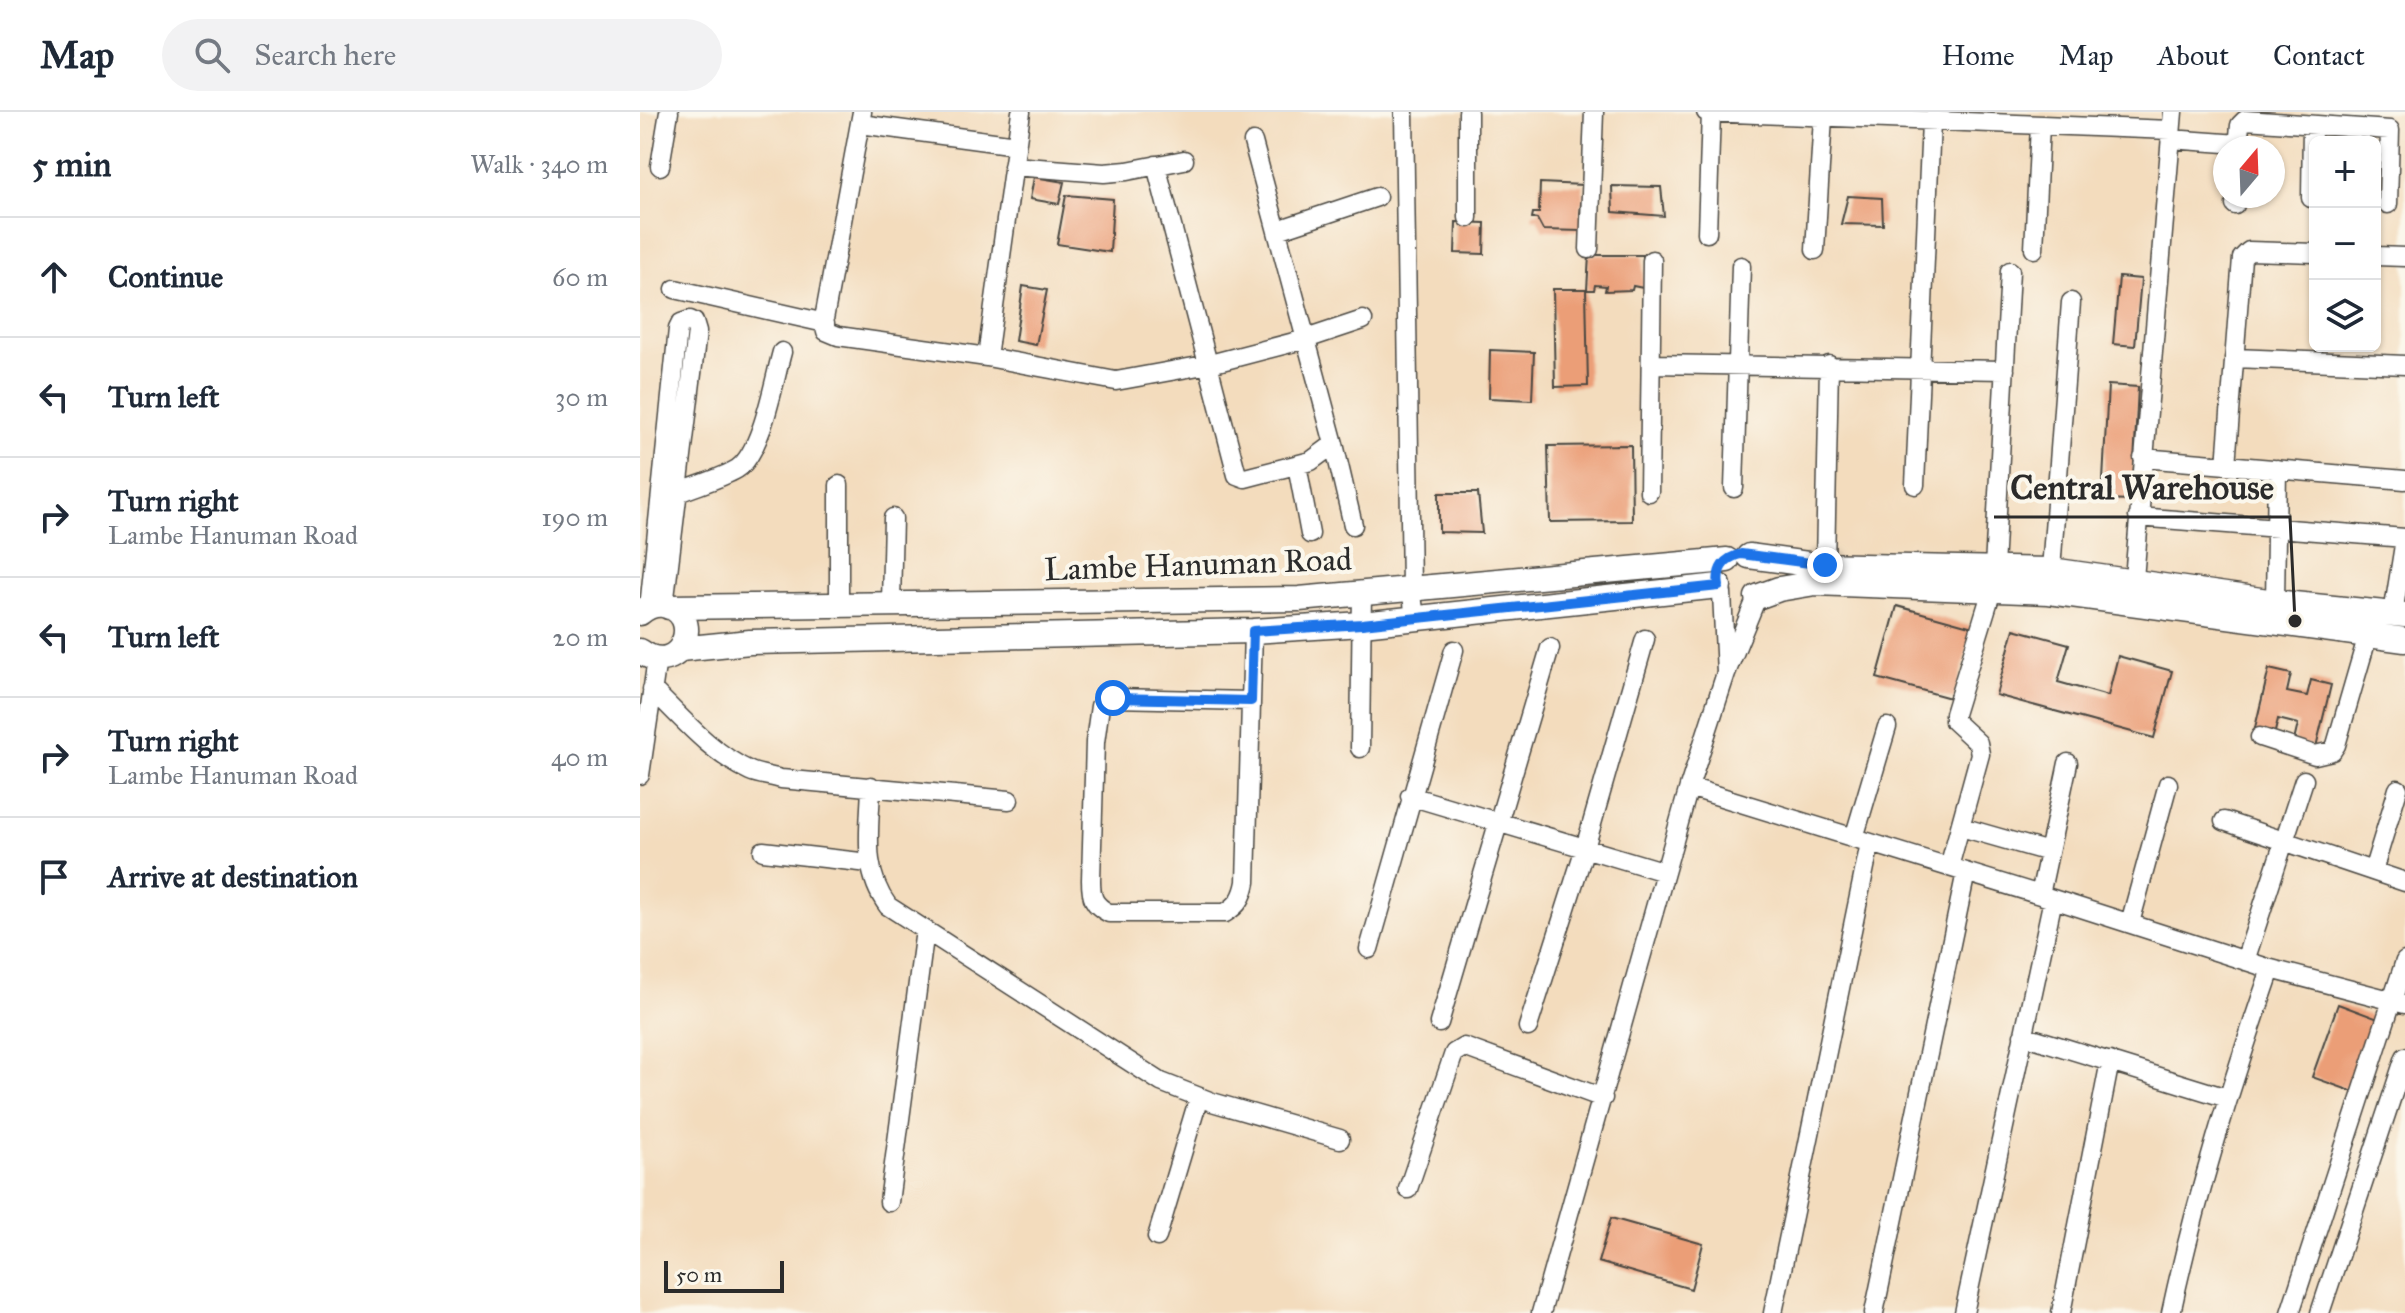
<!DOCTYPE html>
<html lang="en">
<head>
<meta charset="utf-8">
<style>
	body { margin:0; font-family:"IM FELL Great Primer",serif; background:#f2f2f3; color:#1f2937 }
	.controls { position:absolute; right:24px; top:24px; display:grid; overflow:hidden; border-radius:12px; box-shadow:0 2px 6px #0004 }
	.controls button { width:72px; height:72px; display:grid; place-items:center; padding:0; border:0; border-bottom:2px solid #e0e1e3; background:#fff; color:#1f2937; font:40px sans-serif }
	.compass { position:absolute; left:1573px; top:24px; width:72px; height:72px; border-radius:50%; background:#fff; box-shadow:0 2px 6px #0004; rotate:19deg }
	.scale { position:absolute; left:24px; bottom:20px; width:120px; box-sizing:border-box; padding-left:8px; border:4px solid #2b2b2b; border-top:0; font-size:22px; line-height:28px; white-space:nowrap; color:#2b2b2b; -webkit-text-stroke:6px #fbf7ec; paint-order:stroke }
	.stop { position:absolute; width:24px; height:24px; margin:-18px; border:6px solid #1a73e8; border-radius:50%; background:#fff }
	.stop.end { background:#1a73e8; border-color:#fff; box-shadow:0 2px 8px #0008 }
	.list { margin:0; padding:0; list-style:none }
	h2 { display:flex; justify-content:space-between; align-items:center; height:104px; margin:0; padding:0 32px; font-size:34px }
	h2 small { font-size:26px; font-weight:400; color:#747a83 }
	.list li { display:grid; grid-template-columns:52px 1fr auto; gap:24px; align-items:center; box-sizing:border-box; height:120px; padding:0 32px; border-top:2px solid #e0e1e3 }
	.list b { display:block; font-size:30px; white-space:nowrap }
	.list p { margin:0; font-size:26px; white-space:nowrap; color:#747a83 }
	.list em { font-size:26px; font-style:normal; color:#747a83 }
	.icon { flex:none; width:44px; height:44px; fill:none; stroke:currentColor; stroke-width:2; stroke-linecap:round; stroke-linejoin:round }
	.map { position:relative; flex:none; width:1765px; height:1201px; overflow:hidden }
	header { display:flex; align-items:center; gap:48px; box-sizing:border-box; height:112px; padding:0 40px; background:#fff; border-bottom:2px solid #e0e1e3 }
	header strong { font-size:38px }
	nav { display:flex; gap:44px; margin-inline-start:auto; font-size:28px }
	.search { width:560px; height:72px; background:#f2f2f3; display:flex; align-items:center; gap:20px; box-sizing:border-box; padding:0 28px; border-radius:44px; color:#747a83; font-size:30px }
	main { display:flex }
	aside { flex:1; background:#fff }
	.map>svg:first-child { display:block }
</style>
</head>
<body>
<header>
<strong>Map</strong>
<div class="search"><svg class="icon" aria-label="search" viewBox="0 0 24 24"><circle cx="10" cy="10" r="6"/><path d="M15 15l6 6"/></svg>Search here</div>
<nav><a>Home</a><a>Map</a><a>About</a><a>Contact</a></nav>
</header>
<main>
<aside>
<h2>5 min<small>Walk · 340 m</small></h2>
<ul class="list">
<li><svg class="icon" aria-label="ahead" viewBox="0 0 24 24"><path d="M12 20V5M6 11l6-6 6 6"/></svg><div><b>Continue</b></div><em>60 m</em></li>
<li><svg class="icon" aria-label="left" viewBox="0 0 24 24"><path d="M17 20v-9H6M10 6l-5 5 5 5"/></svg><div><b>Turn left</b></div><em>30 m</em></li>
<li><svg class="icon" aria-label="right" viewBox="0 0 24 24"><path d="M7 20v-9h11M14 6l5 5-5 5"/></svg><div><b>Turn right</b><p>Lambe Hanuman Road</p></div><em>190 m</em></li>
<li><svg class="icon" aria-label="left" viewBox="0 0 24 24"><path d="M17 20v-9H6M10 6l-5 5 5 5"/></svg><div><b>Turn left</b></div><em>20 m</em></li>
<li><svg class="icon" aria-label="right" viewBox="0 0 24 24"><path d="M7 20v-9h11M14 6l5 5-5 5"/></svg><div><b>Turn right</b><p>Lambe Hanuman Road</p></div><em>40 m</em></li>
<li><svg class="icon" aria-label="arrive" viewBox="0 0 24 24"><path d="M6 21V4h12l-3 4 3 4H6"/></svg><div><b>Arrive at destination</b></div></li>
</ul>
</aside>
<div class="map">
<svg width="1765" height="1201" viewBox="0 0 1765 1201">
	<rect width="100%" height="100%" fill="#fbf7ec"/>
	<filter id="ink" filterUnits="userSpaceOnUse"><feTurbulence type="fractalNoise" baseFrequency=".0125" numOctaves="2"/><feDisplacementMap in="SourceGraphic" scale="16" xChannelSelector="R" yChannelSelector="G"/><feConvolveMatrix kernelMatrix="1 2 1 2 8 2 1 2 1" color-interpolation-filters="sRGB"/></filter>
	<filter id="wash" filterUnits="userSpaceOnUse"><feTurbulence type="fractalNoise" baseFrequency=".006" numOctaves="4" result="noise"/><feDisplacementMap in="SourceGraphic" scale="32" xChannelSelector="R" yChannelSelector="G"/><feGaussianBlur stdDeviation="1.8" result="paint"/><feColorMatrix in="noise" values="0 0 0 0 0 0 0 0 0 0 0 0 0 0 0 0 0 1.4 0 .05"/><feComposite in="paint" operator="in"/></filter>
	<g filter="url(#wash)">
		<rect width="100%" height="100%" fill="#f3dcbd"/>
		<g id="blocks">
			<!-- building -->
			<path fill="#eb9e77" d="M394 65 424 70 419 92 390 87Z
				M900 71 943 73 944 91H941L940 102 943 103 942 119 903 118 897 107 892 106 893 101H899Z
				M972 74 1021 75 1024 104 973 100Z
				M426 83 473 87 470 140 417 132Z
				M1208 84 1242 86 1243 113 1201 112Z
				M816 110 845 111 844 142 815 141Z
				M949 143H1003V176L993 174 992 178 965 179 966 174 955 173 954 178H947Z
				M1479 165 1501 167 1495 234 1473 232Z
				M383 174 407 178 396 233 375 229Z
				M913 177H946L948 274 915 275Z
				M850 238 894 240 892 288 849 286Z
				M1468 273 1498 275 1492 389 1462 388Z
				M991 333 992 409 910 410 908 334Z
				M799 381H838L842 421 799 420Z
				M1257 494 1333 515 1314 587 1237 566Z
				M1374 517 1429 532 1418 570 1468 584 1478 544 1532 559 1514 626 1356 583Z
				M1629 557 1651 562 1647 580 1667 584 1671 568 1691 573 1676 635 1654 629 1658 612 1638 607 1634 624 1614 620Z
				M1698 892 1741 908 1714 980 1672 965Z
				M971 1106 1063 1132 1051 1177 958 1150Z"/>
		</g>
	</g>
	<g filter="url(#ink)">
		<use href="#blocks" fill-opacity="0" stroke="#494641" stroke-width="2"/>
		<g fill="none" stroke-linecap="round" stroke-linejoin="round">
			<!-- minor casing -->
			<g stroke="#494641" stroke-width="21">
				<path id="minor" d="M222 0 184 207 186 219 198 224 347 245 476 269 570 252 666 227 723 208
					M764 0 771 475 775 506
					M828 0V106
					M1066 0 1531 18
					M220 12 376 33
					M1530 27 1599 32
					M613 30 694 332 713 413
					M1598 36 1600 13 1605 8 1750 18 1748 92
					M516 53 597 363 605 366 671 349 694 332
					M20 54 29 0
					M373 54 464 61 487 59 544 48
					M1671 86 1672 13
					M1595 93 1596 84
					M638 118 737 85
					M1067 121 1071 0
					M949 137 954 0
					M1394 137 1400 13
					M1175 138 1183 5
					M1735 144 1765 145
					M35 177 185 211
					M347 245 381 0
					M1594 246 1765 253
					M1011 252 1365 258
					M1503 346 1765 368
					M657 353 670 422
					M1586 353 1602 146 1609 139 1675 141
					M1275 373 1291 10
					M1094 376 1101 154
					M1009 380 1012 148
					M38 381C57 373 80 367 97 357 122 341 134 268 142 240
					M1498 405 1765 426
					M1185 453 1189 253
					M1354 456 1370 159
					M1411 458 1431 190
					M1493 479 1533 0
					M1082 481 1086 561 1117 485
					M251 490 253 406
					M1635 490 1637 357
					M199 491V373
					M9 496 38 217 41 211 50 208 54 210 57 220 24 494
					M1753 502 1765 427
					M12 577C42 606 71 641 110 659 119 663 131 664 141 667L369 688
					M611 589 473 586 460 594 455 630 451 768C451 785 453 793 469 801H585C598 793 603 786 606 770L613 519
					M1620 625 1675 643 1692 639 1696 633 1728 523
					M720 636 722 479
					M0 663 17 547
					M231 674C230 717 221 758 248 794L521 970 572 990 700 1027
					M1049 675 1413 787 1631 857 1765 892
					M770 684 1025 760
					M1584 709 1765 770
					M1321 715 1409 740
					M1214 726 1247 615
					M123 739 229 751
					M1309 755 1340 642 1338 631 1314 609V602L1352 478
					M1733 759 1758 677
					M1400 783 1428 651
					M1490 811 1528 672
					M729 837 814 538
					M1605 849 1664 668
					M799 911 910 536
					M888 915 945 736 1005 527
					M1383 923 1587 986
					M768 1077 814 941 824 935 963 986
					M249 1090 285 818
					M517 1125 559 985
					M901 1201 1049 675 1086 561
					M1133 1201 1230 731
					M1234 1201 1326 760
					M1324 1201 1413 787
					M1421 1201 1470 949
					M1531 1201C1556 1084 1592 970 1631 857
					M1650 1201 1765 849
					M1680 1201 1765 945"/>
			</g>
			<!-- major casing -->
			<g stroke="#494641" stroke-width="27">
				<path id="major" d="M1109 444 1175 453 1411 458 1635 490 1765 503
					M1117 485 1139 477 1175 471 1409 480 1765 528
					M29 495 659 487 1087 448
					M0 501C7 495 14 492 23 493 66 499 43 570 0 539
					M40 537 110 530 613 519 722 512 1079 474"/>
			</g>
			<!-- minor -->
			<use href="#minor" stroke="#fff" stroke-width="18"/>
			<!-- major -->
			<use href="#major" stroke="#fff" stroke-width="24"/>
		</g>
	</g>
	<g fill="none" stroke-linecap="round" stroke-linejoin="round" filter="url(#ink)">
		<!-- route -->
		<path stroke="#1a73e8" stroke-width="10" d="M473 586 611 589 613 519 722 512 1079 474C1076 457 1084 446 1101 442L1185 453"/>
	</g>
	<g text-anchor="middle" stroke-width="8" stroke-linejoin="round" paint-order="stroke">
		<!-- street labels -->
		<g font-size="32" fill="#2b2b2b" stroke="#fbf7ec">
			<text transform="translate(558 452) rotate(-2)" y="11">Lambe Hanuman Road</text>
		</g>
	</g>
	<!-- callouts -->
	<path fill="none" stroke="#2b2b2b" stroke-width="3" d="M1655 509L1650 405H1354"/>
	<circle fill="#2b2b2b" stroke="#fbf7ec" stroke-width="3" cx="1655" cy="509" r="8"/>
	<g font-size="34" text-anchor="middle" font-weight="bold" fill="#2b2b2b" stroke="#fbf7ec" stroke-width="8" stroke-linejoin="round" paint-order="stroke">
		<text x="1502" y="387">Central Warehouse</text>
	</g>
</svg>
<div class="controls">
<button>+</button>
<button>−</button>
<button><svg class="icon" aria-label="layers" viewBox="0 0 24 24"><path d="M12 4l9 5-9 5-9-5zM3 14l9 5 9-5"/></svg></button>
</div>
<svg class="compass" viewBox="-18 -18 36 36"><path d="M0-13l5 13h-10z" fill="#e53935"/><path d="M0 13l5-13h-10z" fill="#747a83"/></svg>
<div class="scale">50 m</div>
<div class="stop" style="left:473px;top:586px"></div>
<div class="stop end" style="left:1185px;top:453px"></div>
</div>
</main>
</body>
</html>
